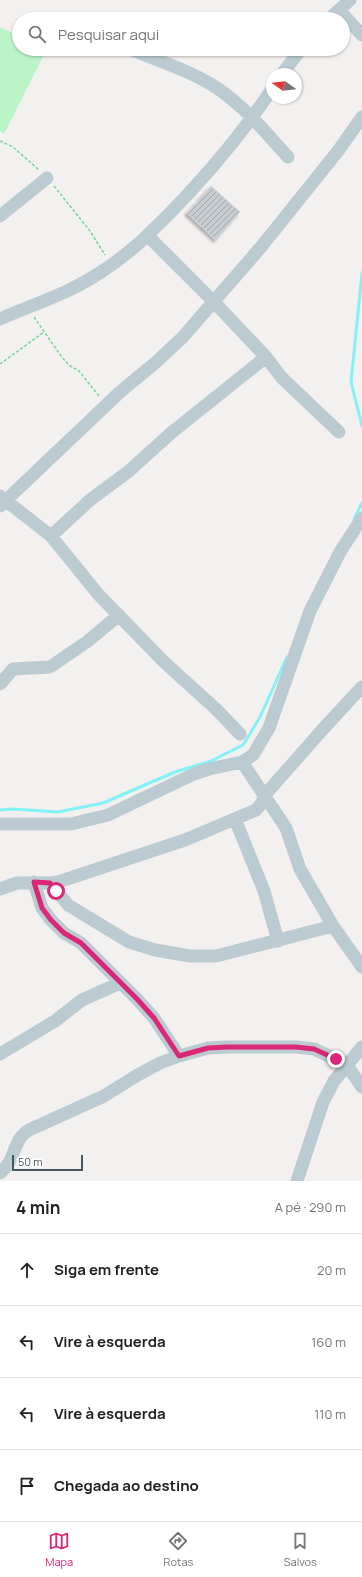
<!DOCTYPE html>
<html lang="pt">
<head>
<meta charset="utf-8">
<style>
	body { margin:0; font-family:Manrope,sans-serif; background:#f6f6f6; color:#202124 }
	.compass { position:absolute; left:266px; top:68px; width:36px; height:36px; border-radius:50%; background:#fff; box-shadow:0 1px 3px #0004; rotate:285deg }
	.scale { position:absolute; left:12px; bottom:10px; width:71px; box-sizing:border-box; padding-left:4px; border:2px solid #465860; border-top:0; font-size:11px; line-height:14px; white-space:nowrap; color:#465860; -webkit-text-stroke:3px #fff; paint-order:stroke }
	.stop { position:absolute; width:12px; height:12px; margin:-9px; border:3px solid #db2777; border-radius:50%; background:#fff }
	.stop.end { background:#db2777; border-color:#fff; box-shadow:0 1px 4px #0008 }
	.list { margin:0; padding:0; list-style:none }
	h2 { display:flex; justify-content:space-between; align-items:center; height:52px; margin:0; padding:0 16px; font-size:17px }
	h2 small { font-size:13px; font-weight:400; color:#757577 }
	.list li { display:grid; grid-template-columns:26px 1fr auto; gap:12px; align-items:center; box-sizing:border-box; height:72px; padding:0 16px; border-top:1px solid #e0e0e0 }
	.list b { display:block; font-size:15px; white-space:nowrap }
	.list em { font-size:13px; font-style:normal; color:#757577 }
	.icon { flex:none; width:22px; height:22px; fill:none; stroke:currentColor; stroke-width:2; stroke-linecap:round; stroke-linejoin:round }
	.map { position:relative; flex:none; width:362px; height:1181px; overflow:hidden }
	.search { position:absolute; background:#fff; box-shadow:0 1px 3px #0004; left:12px; right:12px; top:12px; height:44px; display:flex; align-items:center; gap:10px; box-sizing:border-box; padding:0 14px; border-radius:22px; color:#757577; font-size:15px }
	.sheet { height:340px; background:#fff }
	nav { display:flex; justify-content:space-around; align-items:center; box-sizing:border-box; height:56px; border-top:1px solid #e0e0e0; background:#fff; font-size:11px; color:#757577 }
	nav a { display:grid; justify-items:center; gap:2px }
	nav .on { color:#db2777 }
	.map>svg:first-child { display:block }
</style>
</head>
<body>
<div class="map">
<svg width="362" height="1181" viewBox="0 0 362 1181">
	<defs>
		<pattern id="building-hatch" width="6" height="6" patternUnits="userSpaceOnUse"><rect width="6" height="6" fill="#c7ccd0"/><path d="M-1 1l2-2M0 6l6-6M5 7l2-2" fill="none" stroke="#a3a8ac"/></pattern>
		<filter id="shadow"><feDropShadow dx="-2.5" dy="2.5" stdDeviation="1" flood-color="#0004"/></filter>
	</defs>
	<rect width="100%" height="100%" fill="#f3f0f0"/>
	<!-- garden -->
	<path fill="#baf4c7" d="M0 27 19 36V49H43L46 51 4 134 0 131Z"/>
	<g fill="none" stroke-linecap="round" stroke-linejoin="round">
		<!-- stream -->
		<path stroke="#83f1f6" stroke-width="3" d="M362 273 351 382 362 426
			M354 519 362 503
			M0 810 12 809 58 812 103 803 175 772 211 761 243 745 260 717 287 657"/>
	</g>
	<!-- building -->
	<path fill="url(#building-hatch)" stroke="#d3d7dc" filter="url(#shadow)" d="M211 186 240 212 216 240 187 213Z"/>
	<g fill="none" stroke-linecap="round" stroke-linejoin="round">
		<!-- path -->
		<path stroke="#6ed792" stroke-width="1.5" stroke-dasharray="3 2" stroke-linecap="butt" d="M0 141 13 147 39 170
			M54 186 90 231 105 255
			M34 317 61 356 69 365 79 371 99 396
			M0 364 44 332"/>
		<!-- minor -->
		<path stroke="#bccbd1" stroke-width="13" d="M339 10 362 35
			M329 19 350 0
			M130 49C159 61 191 71 217 88 245 107 266 133 288 157
			M282 74 301 49
			M0 216 47 178
			M148 236 214 302 266 357 282 378 339 432
			M0 319C34 304 70 293 101 272 128 255 148 235 170 213 208 174 242 134 272 89
			M0 496 51 536 98 594 164 662 216 709 240 734
			M0 506 120 392 155 363 182 338 261 247 338 151 362 117
			M51 536 90 500 129 471 171 433 266 357
			M0 684 13 669 50 667 88 641 119 615
			M242 762 286 828 300 869 333 926 362 967
			M235 819 264 891 278 941
			M0 824H71L108 815 194 774 209 769 242 762 253 755 269 728 310 611 340 552 362 518
			M34 882 42 908 51 920 64 933 81 943 137 999 154 1018 179 1056
			M50 883 68 905 129 942 155 950 190 956H216L333 926
			M0 889 17 883H50L58 882 185 840 256 810 262 803 264 796 323 729 362 687
			M0 1054 55 1021 82 1000 120 983
			M0 1173C17 1159 12 1140 29 1130L104 1096 136 1076 160 1063 179 1056 208 1048 227 1047H296L314 1049 346 1064 362 1087
			M297 1181 323 1102 334 1081 362 1047"/>
	</g>
	<g fill="none" stroke-linecap="round" stroke-linejoin="round">
		<!-- route -->
		<path stroke="#db2777" stroke-width="5" d="M56 891 50 883 34 882 42 908 51 920 64 933 81 943 137 999 154 1018 179 1056 208 1048 227 1047H296L314 1049 336 1059"/>
	</g>
</svg>
<svg class="compass" viewBox="-18 -18 36 36"><path d="M0-13l5 13h-10z" fill="#e53935"/><path d="M0 13l5-13h-10z" fill="#757577"/></svg>
<div class="scale">50 m</div>
<div class="stop" style="left:56px;top:891px"></div>
<div class="stop end" style="left:336px;top:1059px"></div>
<div class="search"><svg class="icon" aria-label="search" viewBox="0 0 24 24"><circle cx="10" cy="10" r="6"/><path d="M15 15l6 6"/></svg>Pesquisar aqui</div>
</div>
<section class="sheet">
<h2>4 min<small>A pé · 290 m</small></h2>
<ul class="list">
<li><svg class="icon" aria-label="ahead" viewBox="0 0 24 24"><path d="M12 20V5M6 11l6-6 6 6"/></svg><div><b>Siga em frente</b></div><em>20 m</em></li>
<li><svg class="icon" aria-label="left" viewBox="0 0 24 24"><path d="M17 20v-9H6M10 6l-5 5 5 5"/></svg><div><b>Vire à esquerda</b></div><em>160 m</em></li>
<li><svg class="icon" aria-label="left" viewBox="0 0 24 24"><path d="M17 20v-9H6M10 6l-5 5 5 5"/></svg><div><b>Vire à esquerda</b></div><em>110 m</em></li>
<li><svg class="icon" aria-label="arrive" viewBox="0 0 24 24"><path d="M6 21V4h12l-3 4 3 4H6"/></svg><div><b>Chegada ao destino</b></div></li>
</ul>
</section>
<nav>
<a class="on"><svg class="icon" aria-label="map" viewBox="0 0 24 24"><path d="M3 6l6-2 6 2 6-2v14l-6 2-6-2-6 2zM9 4v14M15 6v14"/></svg>Mapa</a>
<a><svg class="icon" aria-label="directions" viewBox="0 0 24 24"><path d="M12 3l9 9-9 9-9-9zM9 14v-3h6M13 9l2 2-2 2"/></svg>Rotas</a>
<a><svg class="icon" aria-label="saved" viewBox="0 0 24 24"><path d="M7 4h10v16l-5-4-5 4z"/></svg>Salvos</a>
</nav>
</body>
</html>
